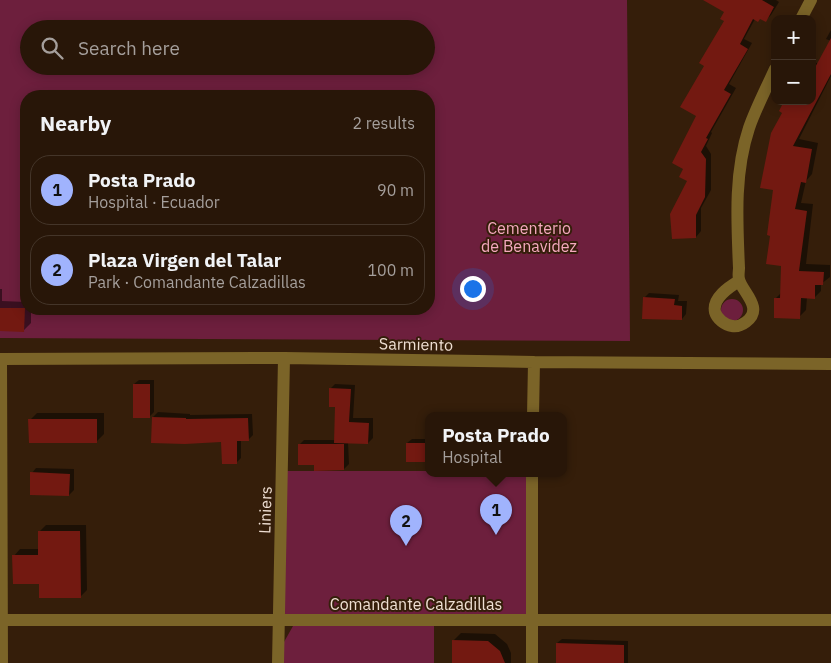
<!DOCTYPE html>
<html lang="en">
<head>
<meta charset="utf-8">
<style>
	body { margin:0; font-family:"IBM Plex Sans",sans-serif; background:#342316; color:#f1f3f6 }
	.controls { position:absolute; right:15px; top:15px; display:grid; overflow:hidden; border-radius:10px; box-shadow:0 2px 12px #0003 }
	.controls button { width:45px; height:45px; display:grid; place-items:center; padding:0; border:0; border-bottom:1px solid #443529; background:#281608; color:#f1f3f6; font:25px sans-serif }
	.you { position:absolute; left:472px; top:288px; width:18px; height:18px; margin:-12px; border:4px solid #fff; border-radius:50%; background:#1a73e8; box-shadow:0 0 0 8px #1a73e833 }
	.badge { display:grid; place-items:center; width:32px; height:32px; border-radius:50%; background:#a0b3fd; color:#111; font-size:16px; font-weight:700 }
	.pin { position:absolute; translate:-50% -41px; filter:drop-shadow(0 1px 2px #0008) }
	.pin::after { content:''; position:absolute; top:26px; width:18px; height:15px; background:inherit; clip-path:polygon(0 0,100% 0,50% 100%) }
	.popup { position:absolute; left:425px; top:412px; width:142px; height:65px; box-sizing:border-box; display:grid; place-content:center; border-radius:10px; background:#281608; filter:drop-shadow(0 1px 4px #0005); font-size:16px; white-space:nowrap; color:#a59f9c }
	.popup b { font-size:19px; color:#f1f3f6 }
	.popup::after { content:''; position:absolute; left:50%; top:100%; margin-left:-10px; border:10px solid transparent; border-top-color:#281608 }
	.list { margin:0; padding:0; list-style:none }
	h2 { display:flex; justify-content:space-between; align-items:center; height:65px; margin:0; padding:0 20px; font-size:21px }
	h2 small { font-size:16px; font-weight:400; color:#a59f9c }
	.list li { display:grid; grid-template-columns:32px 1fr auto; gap:15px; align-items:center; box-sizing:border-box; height:70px; margin:0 10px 10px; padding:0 10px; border:1px solid #443529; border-radius:20px }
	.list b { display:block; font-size:19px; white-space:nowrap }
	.list p { margin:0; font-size:16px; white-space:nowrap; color:#a59f9c }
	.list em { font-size:16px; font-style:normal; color:#a59f9c }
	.icon { flex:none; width:28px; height:28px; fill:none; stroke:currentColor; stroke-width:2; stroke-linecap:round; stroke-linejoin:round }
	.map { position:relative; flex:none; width:831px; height:663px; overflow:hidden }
	.search { position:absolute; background:#281608; box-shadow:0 2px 12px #0003; left:20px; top:20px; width:415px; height:55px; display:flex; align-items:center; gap:12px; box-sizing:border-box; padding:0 18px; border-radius:28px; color:#a59f9c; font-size:19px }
	.panel { position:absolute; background:#281608; box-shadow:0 2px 12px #0003; left:20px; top:90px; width:415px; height:225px; border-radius:20px }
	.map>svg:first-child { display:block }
</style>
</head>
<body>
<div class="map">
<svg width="831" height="663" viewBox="0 0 831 663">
	<rect width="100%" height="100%" fill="#351e0a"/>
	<!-- green -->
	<path fill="#6d1f3d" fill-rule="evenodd" d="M0 0H627L630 341 0 338ZM29 29H426V66H29ZM26 96H429V309H26Z
		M721 310a11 11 0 1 1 22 0a11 11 0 1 1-22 0Z
		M282 471H428V474H532L531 620H278Z
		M293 626H434V663H284V642Z"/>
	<!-- shadow -->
	<path fill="#0007" d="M709 0H776L779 2 771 15 765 21 760 18 755 19 744 39 752 43 729 84 736 88 711 132 712 133 706 146 711 154V190L701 208V231L696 237 689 181 685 168 698 116 705 65 725 21 726 11Z
		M831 30V76L799 139 818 143 812 174 806 181 801 203 813 204 806 264 830 265V277L821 284V291L814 298 807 297 806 310 799 317 776 298 781 293 782 264 774 189 812 101V61L819 64 831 41 826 39Z
		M0 289H2V301L26 302V309H31V323L24 330H0Z
		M649 293 679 295 678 301H687L686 314 682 319 644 298Z
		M139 380H154V412L149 417 134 384Z
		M335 384 355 385 353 418H373V438L368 443 348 442 349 464 344 469 316 464 299 445 304 440H335L336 406 330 389Z
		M158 412 190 414V415L252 414 253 435 248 440H241V458L236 463 223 441 153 417Z
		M37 413H104V434L97 441 30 420Z
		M412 439H428V460H407V443Z
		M36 468 74 469V490L69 495 32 473Z
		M46 525H86L87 590 80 597 40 583 14 556 20 549H40L39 532Z
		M461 633 495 634 507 644 511 653V663H453V641Z
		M562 639 628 641V663H557V643Z"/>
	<!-- building -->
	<path fill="#731911" d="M703 0H762L774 7 766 22 760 19 758 22 753 19 740 44 748 49 724 90 731 94 706 138 708 139 701 152 706 159 705 197 696 215V238L672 239 670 214 687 181 679 177 683 169 672 163 696 116 680 107 704 66 699 63 724 21 720 19 724 12Z
		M831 38V74L793 146 812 149 806 183 801 182 795 209 807 211 799 271 824 272 823 285H815V299L801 298 800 319 774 318V298H780L781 266 766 264 770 236 767 235 773 190 760 188 771 133 782 113 779 111 784 101H812V73Z
		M643 297 675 299 674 305 682 306V320L642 319Z
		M0 308H25L24 332 0 331Z
		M133 384H150V418H133Z
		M329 388 351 389 349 422 369 423 368 444 334 443 335 407H329Z
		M152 417 186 418V419L248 418 249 441H237V464H222L221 442 185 444 151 443Z
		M28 419H97V443H29Z
		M406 443H428V462H406Z
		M298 444H344V470L314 471V465H298Z
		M30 472 70 474 69 496 30 495Z
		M38 531H80L81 598H39V584H13L12 555H38Z
		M452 640 488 641 500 651 505 663H452Z
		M556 643 624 645V663H556Z"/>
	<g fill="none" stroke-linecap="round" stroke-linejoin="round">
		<!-- minor -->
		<path stroke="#7b6428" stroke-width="12" d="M801 19 811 0
			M739 281C729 287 712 298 715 312 717 319 725 325 732 326 737 327 742 325 746 322 765 308 741 291 739 279 738 275 739 271 739 268 737 221 734 173 749 128 756 108 766 89 775 69
			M0 359 284 358 534 362 831 364
			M1 359 2 663
			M533 416 534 362
			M532 474V663
			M0 620H831
			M278 663 284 358"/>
	</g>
	<g text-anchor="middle" stroke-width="4" stroke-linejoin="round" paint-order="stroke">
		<!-- park labels -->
		<g font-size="16" fill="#f5a9bf" stroke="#351e0a">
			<text x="529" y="234">Cementerio<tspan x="529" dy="18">de Benavídez</tspan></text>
		</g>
		<!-- street labels -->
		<g font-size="16" fill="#efdfd3" stroke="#351e0a">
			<text transform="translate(416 344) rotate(1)" y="6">Sarmiento</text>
			<text transform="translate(265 510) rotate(-88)" y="6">Liniers</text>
			<text x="416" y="610">Comandante Calzadillas</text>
		</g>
	</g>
</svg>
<div class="controls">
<button>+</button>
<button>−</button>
</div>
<div class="you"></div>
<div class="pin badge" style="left:496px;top:535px">1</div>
<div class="popup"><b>Posta Prado</b>Hospital</div>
<div class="pin badge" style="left:406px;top:546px">2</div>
<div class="search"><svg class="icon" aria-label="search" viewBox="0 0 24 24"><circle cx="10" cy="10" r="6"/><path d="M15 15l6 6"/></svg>Search here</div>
<section class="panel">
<h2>Nearby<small>2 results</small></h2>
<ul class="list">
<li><span class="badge">1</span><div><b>Posta Prado</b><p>Hospital · Ecuador</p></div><em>90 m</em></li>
<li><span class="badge">2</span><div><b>Plaza Virgen del Talar</b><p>Park · Comandante Calzadillas</p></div><em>100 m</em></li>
</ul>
</section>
</div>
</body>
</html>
